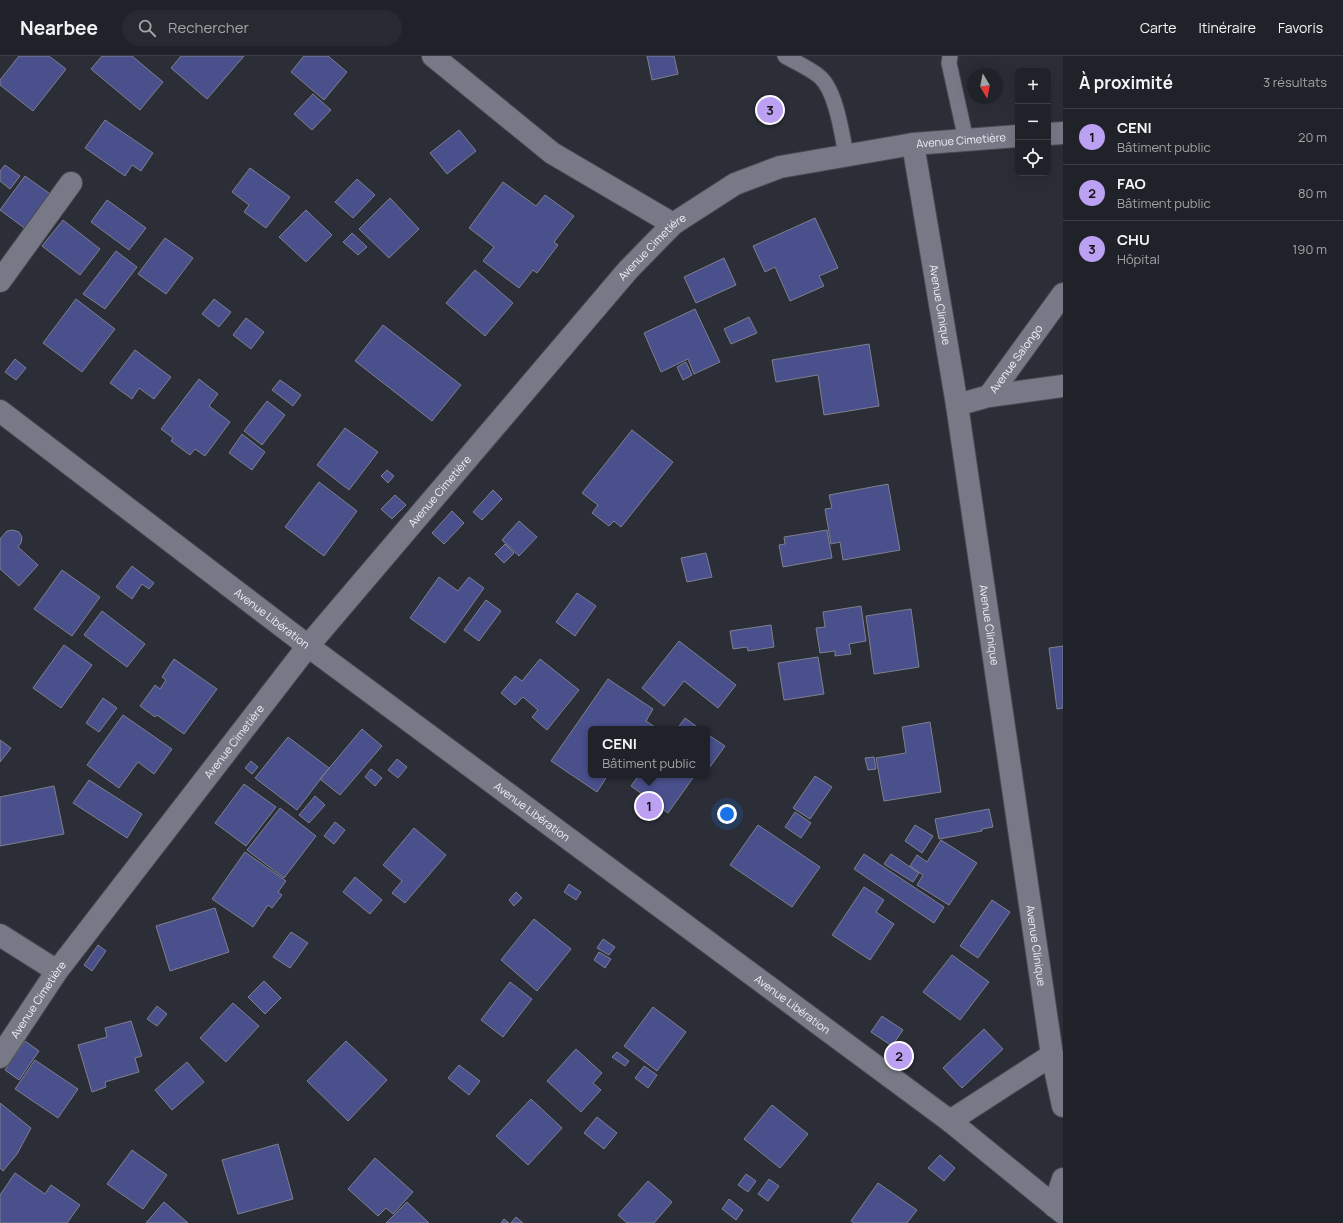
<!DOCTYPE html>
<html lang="fr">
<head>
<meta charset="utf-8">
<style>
	body { margin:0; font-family:Manrope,sans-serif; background:#282a31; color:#f1f3f6 }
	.controls { position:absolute; right:12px; top:12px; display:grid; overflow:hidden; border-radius:6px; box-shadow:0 4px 16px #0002 }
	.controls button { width:36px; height:36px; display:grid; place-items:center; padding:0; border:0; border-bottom:1px solid #3d3f46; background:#202229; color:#f1f3f6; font:20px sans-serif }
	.compass { position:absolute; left:967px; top:12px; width:36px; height:36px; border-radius:50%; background:#202229; box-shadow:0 4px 16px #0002; rotate:170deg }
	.you { position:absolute; left:727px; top:758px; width:14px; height:14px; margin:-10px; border:3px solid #fff; border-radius:50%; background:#1a73e8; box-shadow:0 0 0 6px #1a73e833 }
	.badge { display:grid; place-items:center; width:26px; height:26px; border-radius:50%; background:#bca0f2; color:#111; font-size:13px; font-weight:700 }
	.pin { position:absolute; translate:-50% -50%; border:2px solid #fff; box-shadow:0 1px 4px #0006 }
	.popup { position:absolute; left:588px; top:670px; width:122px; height:52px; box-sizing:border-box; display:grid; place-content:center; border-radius:6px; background:#202229; filter:drop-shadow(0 1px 3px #0005); font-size:13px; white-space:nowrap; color:#a2a4a8 }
	.popup b { font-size:15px; color:#f1f3f6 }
	.popup::after { content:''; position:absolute; left:50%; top:100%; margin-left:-8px; border:8px solid transparent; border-top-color:#202229 }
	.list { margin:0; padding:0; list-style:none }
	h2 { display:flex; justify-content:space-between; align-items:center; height:52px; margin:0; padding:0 16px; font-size:17px }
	h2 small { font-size:13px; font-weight:400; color:#a2a4a8 }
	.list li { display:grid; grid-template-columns:26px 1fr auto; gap:12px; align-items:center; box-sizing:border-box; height:56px; padding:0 16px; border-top:1px solid #3d3f46 }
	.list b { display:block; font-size:15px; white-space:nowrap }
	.list p { margin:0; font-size:13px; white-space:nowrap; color:#a2a4a8 }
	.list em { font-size:13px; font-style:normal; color:#a2a4a8 }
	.icon { flex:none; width:22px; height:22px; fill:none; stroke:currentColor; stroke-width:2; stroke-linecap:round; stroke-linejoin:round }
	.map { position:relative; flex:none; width:1063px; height:1167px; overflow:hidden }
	header { display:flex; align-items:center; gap:24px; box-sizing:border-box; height:56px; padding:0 20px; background:#202229; border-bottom:1px solid #3d3f46 }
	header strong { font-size:19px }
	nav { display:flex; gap:22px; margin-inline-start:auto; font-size:14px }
	.search { width:280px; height:36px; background:#282a31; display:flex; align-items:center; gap:10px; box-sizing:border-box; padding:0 14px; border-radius:22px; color:#a2a4a8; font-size:15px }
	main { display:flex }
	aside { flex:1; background:#202229 }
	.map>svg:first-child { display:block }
</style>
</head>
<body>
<header>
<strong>Nearbee</strong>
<div class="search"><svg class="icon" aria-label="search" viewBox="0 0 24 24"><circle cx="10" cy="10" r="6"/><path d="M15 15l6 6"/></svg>Rechercher</div>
<nav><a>Carte</a><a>Itinéraire</a><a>Favoris</a></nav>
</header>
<main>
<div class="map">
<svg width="1063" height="1167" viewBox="0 0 1063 1167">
	<rect width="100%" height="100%" fill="#2b2d37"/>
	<!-- building -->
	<path fill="#4a508c" stroke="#7e808d" d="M19 0H49L66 13 33 55 0 29V24Z
		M102 0H132L163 26 140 54 91 13Z
		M181 0H244L207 43 171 12Z
		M304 0H328L347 16 324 44 291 16Z
		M647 0H674L678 18 652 24Z
		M313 38 331 54 312 74 294 58Z
		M105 64 153 97 141 115 132 109 125 120 85 92Z
		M459 74 476 95 447 118 430 97Z
		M5 109 20 120 10 133 0 125V115Z
		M250 112 290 141 266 172 244 156 249 149 232 136Z
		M25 120 53 140 27 174 0 154Z
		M357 123 375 139 353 162 335 146Z
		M503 126 536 150 545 139 574 160 554 186 558 189 537 217 533 214 519 232 483 205 494 191 469 172Z
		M390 142 419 173 389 202 359 173Z
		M107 144 146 172 129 194 91 166Z
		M306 154 332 179 306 206 279 181Z
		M815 162 838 212 819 220 824 230 790 245 775 211 765 216 753 190Z
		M63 164 100 193 80 219 42 190Z
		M352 177 367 191 358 199 343 186Z
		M165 182 193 202 166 238 138 218Z
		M116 195 137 211 105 253 83 238Z
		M724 202 736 229 696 247 684 221Z
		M475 214 513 247 485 280 446 247Z
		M76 243 115 273 82 316 43 287Z
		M214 243 231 256 219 271 202 258Z
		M695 253 720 306 694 318 688 303 661 316 644 277Z
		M749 261 757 277 731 288 724 273Z
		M246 262 264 276 251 293 233 279Z
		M383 269 461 329 432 365 355 305Z
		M869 288 879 350 824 359 818 319 776 326 772 304Z
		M135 294 171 321 154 343 139 332 132 343 110 327Z
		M15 303 26 312 16 324 5 316Z
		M686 306 692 319 683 324 677 311Z
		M199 323 218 338 209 350 230 366 205 400 195 393 190 399 171 385 173 382 161 373Z
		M280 324 301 339 293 350 272 334Z
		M267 345 285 359 262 389 244 375Z
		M345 372 378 396 349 434 317 409Z
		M632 374 673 406 621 471 614 465 609 470 592 457 598 449 582 437Z
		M242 378 265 396 252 414 229 397Z
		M387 414 394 420 388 427 381 420Z
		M319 426 357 455 324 500 285 471Z
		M888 428 900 494 843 504 840 486 831 488 825 453 832 452 829 439Z
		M493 434 502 443 482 464 473 456Z
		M395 439 406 449 392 463 381 453Z
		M452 455 464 467 444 488 432 477Z
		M519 465 537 481 519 500 502 484Z
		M13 474 19 476 22 481 21 487 18 491 38 509 19 530 0 513V483L7 475Z
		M827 474 832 502 783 511 779 489 785 488 784 481Z
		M505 488 514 497 504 507 495 498Z
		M706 497 712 521 687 526 681 502Z
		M132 510 154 527 149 533 142 528 132 543 116 531Z
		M62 514 100 541 72 580 34 553Z
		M439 521 458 535 469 521 484 532 445 587 410 562Z
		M577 537 596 550 575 580 556 566Z
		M486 544 501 555 479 585 464 574Z
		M861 550 866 585 849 588 851 598 835 600V595L820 597 816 572 825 571 823 556Z
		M911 553 919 611 874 618 866 560Z
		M102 555 145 588 127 611 84 579Z
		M771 569 774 591 748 595 747 591 733 593 730 575Z
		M679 585 736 629 718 652 684 625 664 650 642 632Z
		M64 589 92 609 61 652 33 632Z
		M1063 590V652L1057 653 1049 592Z
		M818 601 824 638 784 644 778 607Z
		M174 603 217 633 184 678 157 659 155 661 140 650 155 629 160 633 166 624 162 621Z
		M540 603 579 634 547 674 532 661 538 654 523 641 515 649 501 637 515 620 522 625Z
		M608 623 653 653 646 665 658 673H591V719H608L597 736 551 705Z
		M103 642 117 652 99 676 86 667Z
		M123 659 172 693 154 718 138 706 119 732 87 709Z
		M685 662 700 673H677Z
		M930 666 941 736 884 745 876 702 906 697 902 671Z
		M362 673 382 690 340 739 320 723Z
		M707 678 725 690 707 715Z
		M288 681 329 712 297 754 255 722Z
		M0 684 11 692 0 706Z
		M874 701 876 713 868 714 865 702Z
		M397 703 407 711 398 722 388 714Z
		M251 705 258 711 252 718 245 712Z
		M371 713 382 722 375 730 365 721Z
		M639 719H695L668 757 631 730Z
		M815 720 832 731 810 763 793 752Z
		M89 724 142 758 127 782 73 747Z
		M244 728 276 751 246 790 215 767Z
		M54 730 64 778 0 790V741Z
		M315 740 325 749 309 767 299 759Z
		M280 752 316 780 284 822 247 794Z
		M989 753 993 771 982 773V775L939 783 935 763Z
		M795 756 811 767 801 782 785 771Z
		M335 766 345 774 334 788 324 780Z
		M758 769 820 811 792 851 730 809Z
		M915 769 933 780 922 797 905 785Z
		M414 772 446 799 405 847 392 837 402 825 383 809Z
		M941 784 977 807 949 849 917 829 923 819 910 810 917 799 927 806Z
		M245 796 286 825 278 836 282 839 272 852 268 849 253 871 212 843Z
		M864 798 944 851 934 867 854 813Z
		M891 798 919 817 913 826 884 808Z
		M355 821 382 844 370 858 343 836Z
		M569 828 581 836 576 844 564 836Z
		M864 831 884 844 876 856 894 868 870 904 832 879Z
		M516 836 522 842 514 850 509 844Z
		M992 844 1010 856 978 902 960 890Z
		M215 852 229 896 170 915 156 870Z
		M534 863 571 893 537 935 501 904Z
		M291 876 308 887 290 912 273 901Z
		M603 883 615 891 609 899 597 892Z
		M98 889 106 895 92 915 84 909Z
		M599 896 611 903 605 912 594 904Z
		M952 899 989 926 960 964 923 936Z
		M264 925 281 942 265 958 248 941Z
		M510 926 532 943 503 981 481 964Z
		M233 947 259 970 226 1006 200 982Z
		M157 950 167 958 157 970 147 963Z
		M653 951 686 976 657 1015 624 990Z
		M882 960 903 974 892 990 871 976Z
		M131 965 142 1000 135 1002 139 1016 105 1026 106 1031 92 1036 78 989 107 981 105 972Z
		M984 973 1003 993 962 1032 943 1012Z
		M25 985 39 995 19 1024 5 1014Z
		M346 985 387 1024 348 1065 307 1025Z
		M576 993 602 1017 593 1027 601 1034 581 1056 547 1025Z
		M617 996 629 1005 625 1010 612 1001Z
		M35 1004 78 1033 58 1062 15 1033Z
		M187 1006 204 1026 172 1054 155 1034Z
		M459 1009 480 1025 469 1039 448 1022Z
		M644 1010 657 1019 648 1032 635 1022Z
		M531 1043 562 1072 528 1109 496 1080Z
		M0 1047 31 1072 17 1098 3 1115 0 1112Z
		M772 1049 808 1078 780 1112 744 1083Z
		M597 1061 617 1077 604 1093 584 1077Z
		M278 1088 293 1143 238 1158 222 1104Z
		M132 1094 167 1119 143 1153 107 1128Z
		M940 1099 955 1112 944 1125 928 1112Z
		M375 1102 413 1136 393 1158 386 1152 378 1160 348 1133Z
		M15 1117 45 1138 51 1129 80 1149 67 1167H0V1139Z
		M746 1118 756 1125 748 1136 738 1129Z
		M769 1123 779 1130 768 1145 758 1138Z
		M648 1125 672 1146 654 1167H627L618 1159Z
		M878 1127 917 1154 907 1167H854L851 1165Z
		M729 1143 743 1154 736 1164 722 1153Z
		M164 1146 188 1167H146Z
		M407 1146 429 1167H386Z
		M516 1161 523 1167H511Z
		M504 1163 509 1167H501Z"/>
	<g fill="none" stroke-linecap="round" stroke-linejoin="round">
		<!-- lane casing -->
		<g stroke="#484952" stroke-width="17">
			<path id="lane" d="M785 0C795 6 811 13 820 21 836 35 842 78 846 99
				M950 0 949 7 966 84"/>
		</g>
		<!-- street casing -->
		<g stroke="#484952" stroke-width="24">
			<g id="street">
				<path d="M433 0 552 97 673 168"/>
				<path d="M1048 78 1063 77"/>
				<path id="s1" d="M913 88 957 349 1052 999 1063 1050"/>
				<path d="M0 225 71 127"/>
				<path d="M989 340 1063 330"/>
				<path id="s2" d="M957 349 989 340 1063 238"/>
				<path d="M0 879 57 915"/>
				<path id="s3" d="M0 1001 57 915 308 590 628 214 673 168 735 128 780 111 913 88 1018 80"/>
				<path d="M950 1065 1052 999"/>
				<path d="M1054 1150 1063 1123"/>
			</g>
		</g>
		<!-- secondary casing -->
		<g stroke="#484952" stroke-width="24">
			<g id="secondary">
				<path id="s4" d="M0 355 308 590 950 1065 1063 1157"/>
			</g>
		</g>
		<!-- lane -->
		<use href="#lane" stroke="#777a86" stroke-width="15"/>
		<!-- street -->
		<use href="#street" stroke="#777a86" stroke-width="22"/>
		<!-- secondary -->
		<use href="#secondary" stroke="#777a86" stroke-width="22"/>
	</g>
	<g text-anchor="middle" stroke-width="3" stroke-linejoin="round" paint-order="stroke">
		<!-- street labels -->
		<g font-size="11" fill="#eeeff6" stroke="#2b2d37">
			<text dy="4" stroke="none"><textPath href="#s3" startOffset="1377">Avenue Cimetière</textPath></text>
			<text dy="4" stroke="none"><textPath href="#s3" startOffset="1041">Avenue Cimetière</textPath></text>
			<text dy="4" stroke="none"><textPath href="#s1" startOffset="163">Avenue Clinique</textPath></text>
			<text dy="4" stroke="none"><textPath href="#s2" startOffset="79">Avenue Salongo</textPath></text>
			<text dy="4" stroke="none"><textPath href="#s3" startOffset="717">Avenue Cimetière</textPath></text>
			<text dy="4" stroke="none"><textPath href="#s4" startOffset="342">Avenue Libération</textPath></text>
			<text dy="4" stroke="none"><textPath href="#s1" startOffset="487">Avenue Clinique</textPath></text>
			<text dy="4" stroke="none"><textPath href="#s3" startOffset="393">Avenue Cimetière</textPath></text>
			<text dy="4" stroke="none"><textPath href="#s4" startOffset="666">Avenue Libération</textPath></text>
			<text dy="4" stroke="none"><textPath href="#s1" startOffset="811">Avenue Clinique</textPath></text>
			<text dy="4" stroke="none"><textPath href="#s3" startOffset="69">Avenue Cimetière</textPath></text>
			<text dy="4" stroke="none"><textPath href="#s4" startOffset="990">Avenue Libération</textPath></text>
		</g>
	</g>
</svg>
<div class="controls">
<button>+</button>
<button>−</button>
<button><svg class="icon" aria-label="locate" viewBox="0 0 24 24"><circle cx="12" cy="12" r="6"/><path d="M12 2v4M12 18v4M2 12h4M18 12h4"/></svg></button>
</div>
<svg class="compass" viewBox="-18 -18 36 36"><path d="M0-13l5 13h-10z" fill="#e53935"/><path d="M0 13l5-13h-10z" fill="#a2a4a8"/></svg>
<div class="you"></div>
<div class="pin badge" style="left:649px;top:750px">1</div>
<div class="popup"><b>CENI</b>Bâtiment public</div>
<div class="pin badge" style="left:899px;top:1000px">2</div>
<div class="pin badge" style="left:770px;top:54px">3</div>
</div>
<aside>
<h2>À proximité<small>3 résultats</small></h2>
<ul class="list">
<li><span class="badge">1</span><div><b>CENI</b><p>Bâtiment public</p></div><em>20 m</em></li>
<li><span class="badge">2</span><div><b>FAO</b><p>Bâtiment public</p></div><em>80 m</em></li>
<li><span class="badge">3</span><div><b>CHU</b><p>Hôpital</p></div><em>190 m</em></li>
</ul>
</aside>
</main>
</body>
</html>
